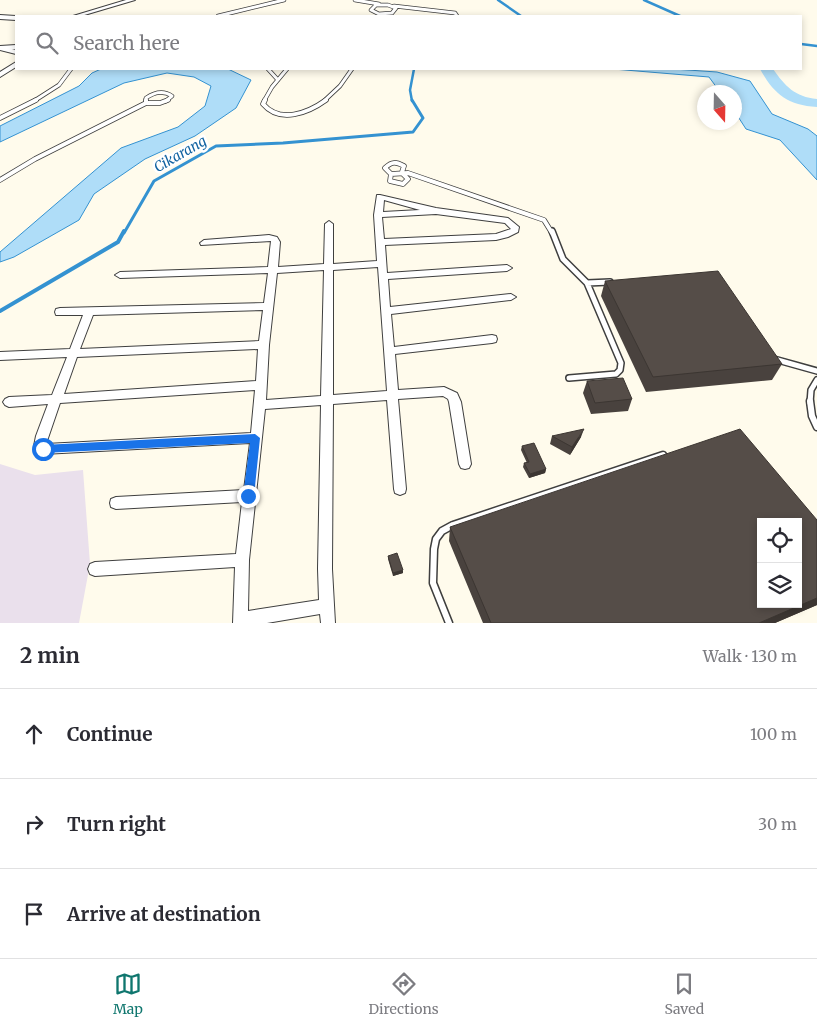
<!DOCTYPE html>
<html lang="en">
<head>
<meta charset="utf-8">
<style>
	body { margin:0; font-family:Merriweather,serif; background:#f7f7f7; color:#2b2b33 }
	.controls { position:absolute; right:15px; bottom:15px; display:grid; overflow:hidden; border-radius:0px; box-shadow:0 2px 8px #0003 }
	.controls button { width:45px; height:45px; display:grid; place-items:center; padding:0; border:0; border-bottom:1px solid #e1e1e2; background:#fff; color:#2b2b33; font:25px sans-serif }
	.compass { position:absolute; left:697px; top:85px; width:45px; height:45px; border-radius:50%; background:#fff; box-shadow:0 2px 8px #0003; rotate:160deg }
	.stop { position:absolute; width:15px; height:15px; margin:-11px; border:4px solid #1a73e8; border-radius:50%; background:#fff }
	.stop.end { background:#1a73e8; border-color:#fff; box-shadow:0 1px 5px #0008 }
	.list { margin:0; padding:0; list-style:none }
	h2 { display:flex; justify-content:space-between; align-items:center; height:65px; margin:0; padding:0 20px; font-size:21px }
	h2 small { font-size:16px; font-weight:400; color:#7c7c81 }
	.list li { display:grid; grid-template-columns:32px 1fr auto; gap:15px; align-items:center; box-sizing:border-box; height:90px; padding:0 20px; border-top:1px solid #e1e1e2 }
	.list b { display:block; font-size:19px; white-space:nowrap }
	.list em { font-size:16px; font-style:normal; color:#7c7c81 }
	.icon { flex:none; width:28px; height:28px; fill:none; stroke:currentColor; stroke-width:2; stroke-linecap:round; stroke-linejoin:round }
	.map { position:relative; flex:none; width:817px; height:623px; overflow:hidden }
	.search { position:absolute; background:#fff; box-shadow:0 2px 8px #0003; left:15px; right:15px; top:15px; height:55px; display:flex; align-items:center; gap:12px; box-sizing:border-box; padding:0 18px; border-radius:0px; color:#7c7c81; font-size:19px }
	.sheet { height:335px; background:#fff }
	nav { display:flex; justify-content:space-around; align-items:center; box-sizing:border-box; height:70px; border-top:1px solid #e1e1e2; background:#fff; font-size:14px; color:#7c7c81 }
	nav a { display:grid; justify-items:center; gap:2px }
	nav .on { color:#0f766e }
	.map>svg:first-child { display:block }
</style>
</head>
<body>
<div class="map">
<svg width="817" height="623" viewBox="0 0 817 623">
	<rect width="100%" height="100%" fill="#fffbec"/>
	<!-- industrial -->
	<path fill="#eae0ec" d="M0 464 35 475 83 470 90 564 79 623H0Z"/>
	<!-- water -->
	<path fill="#afddf8" stroke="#3492d1" d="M101 69H228L251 80 236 108 195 136 145 159 94 194 79 220 14 257 0 262V252L121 148 178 127 205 106 211 86 194 77 167 73 124 83 0 142V126L79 86 92 73Z
		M613 69H673L717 72 750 81 772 114 808 129 817 136V180L780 140 746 129 735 112 734 92H720L709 77Z"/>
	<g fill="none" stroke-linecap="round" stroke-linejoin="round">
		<!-- stream-far2 -->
		<path stroke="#3492d1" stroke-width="2.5" d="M498 0 521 16
			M644 0 680 16
			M801 44 817 46
			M412 101 410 90 414 69"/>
		<!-- stream-far1 -->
		<path stroke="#3492d1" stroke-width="3" d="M124 233 154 181 216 146 283 143 413 132 423 118 412 100"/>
		<!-- stream -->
		<path stroke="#3492d1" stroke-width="4" d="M0 311 118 242 124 231"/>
		<!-- river -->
		<path fill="#afddf8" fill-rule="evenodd" d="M760 69H773C785 86 795 97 817 99V107C787 105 774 94 760 69Z"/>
		<!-- lane-far3 casing -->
		<g stroke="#3f3f3f" stroke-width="4.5">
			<path id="lane-far3" d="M355 0 379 4
				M376 5H388L396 8 392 13 379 14 371 10Z
				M394 6 455 13 457 16
				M218 16 284 0
				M268 69 278 80
				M34 101 59 85 71 69
				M146 101V98C155 92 163 90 172 96L166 101
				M264 101 272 87 287 69
				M324 101 340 86 352 69"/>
		</g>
		<!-- lane-far2 casing -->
		<g stroke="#3f3f3f" stroke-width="5.5">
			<path id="lane-far2" d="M146 100V103H160L168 100
				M265 100 263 104C280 124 308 113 326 100
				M0 118 36 100
				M402 172 404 166C396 162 392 161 385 168L391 174 408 173 544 220 552 233
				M391 174 390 181 403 184 408 179 402 173
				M0 180 35 159 146 103"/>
		</g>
		<!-- lane-far1 casing -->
		<g stroke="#3f3f3f" stroke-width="8">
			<path id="lane-far1" d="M552 231 563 259 587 283
				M774 359 817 371
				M569 378 616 374 620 370 621 363 587 283 610 282
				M810 403 811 390 817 380"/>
		</g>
		<!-- lane casing -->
		<g stroke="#3f3f3f" stroke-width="9">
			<path id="lane" d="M810 401 812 416 817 427
				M449 623 433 583 434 549 436 539 442 531 453 525 663 455"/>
		</g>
		<!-- street casing -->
		<g stroke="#3f3f3f" stroke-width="2">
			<path id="street" d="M126 0H135L81 16H73Z
				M0 15 16 16V20L0 19Z
				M16 45V49H12L16 50V54L0 50V46Z
				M16 62V67L0 77V72Z
				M377 195H380L436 208 508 218 519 227 518 232 508 237 496 240 385 245 387 273 507 265 512 268 507 271 388 279 390 307 511 294 516 297 511 300 391 314 394 347 492 335 496 336 497 339 496 342 492 343 395 354 398 390 444 387 457 393 461 402 471 464 469 468 465 469 461 468 459 464 449 402 448 399 443 396 398 399 406 489 405 493 400 495 395 493 394 489 387 400 333 404 332 569 335 623H321L320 614 267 623H233L235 567 95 576 90 574 88 569 90 564 95 562 236 554 242 502 116 509 111 507 110 503 111 499 116 497 244 490 250 443 43 454 39 453 34 446 36 436 48 404 9 407 5 405 3 402 5 399 9 397 52 395 67 357 0 360V352L70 349 83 315H56L55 312 56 309 60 308 264 303 268 273 120 278 115 275 120 272 268 267 271 241 201 245 200 243 204 240 269 235 277 237 280 242 278 267 324 264 325 224 329 221 333 224V264L377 261 374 215ZM384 200 420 210 383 212ZM436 214 505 223 511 229 496 234 384 239 382 217ZM378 267 387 391 333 395V270ZM324 270 321 396 266 400 269 345 277 273ZM263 310 259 341 80 349 93 315ZM258 349 256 381 64 394 77 357ZM255 390 251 433 46 444 60 403ZM321 405 318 569 319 600 248 611 249 560 265 409Z"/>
		</g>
		<!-- lane-far3 -->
		<use href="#lane-far3" stroke="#fff" stroke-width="3"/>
		<!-- lane-far2 -->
		<use href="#lane-far2" stroke="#fff" stroke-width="4"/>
		<!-- lane-far1 -->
		<use href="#lane-far1" stroke="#fff" stroke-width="5"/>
		<!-- lane -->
		<use href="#lane" stroke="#fff" stroke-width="6"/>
		<!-- street -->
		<use href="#street" fill="#fff" fill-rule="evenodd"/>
	</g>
	<!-- wall -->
	<path fill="#49423e" d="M605 281 782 364 772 380 646 392 601 296Z
		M587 381 632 399 628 411 591 414 583 393Z
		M552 436 581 437 570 455 550 444Z
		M522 446 546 469 545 473 529 478 523 467 524 463H527L521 450Z
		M817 520V605L775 623H483L449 541 450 527Z
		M388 556 403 573 393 576 388 559Z"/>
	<!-- shaded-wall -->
	<path fill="#3c3632" d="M584 429 581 437 570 455 572 447Z
		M546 469 545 473 529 478 530 474Z
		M403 570V573L393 576V573Z
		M817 598V605L775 623H759Z"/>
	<!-- building -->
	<path fill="#554d48" stroke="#3c3632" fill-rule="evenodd" d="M718 271 782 364 653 377 605 281Z
		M623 378 632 399 595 403 587 381Z
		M584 429 572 447 552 436Z
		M740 429 817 520V598L759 623H491L450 527ZM761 522H798V604H761Z
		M534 443 546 469 530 474 524 463 529 462 522 446Z
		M397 553 403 570 393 573 388 556Z"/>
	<!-- route -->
	<path fill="#1a73e8" d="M255 434 260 438 254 496 248 501 243 496 250 443 43 453 38 449 43 445Z"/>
	<g text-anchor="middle" stroke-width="5" stroke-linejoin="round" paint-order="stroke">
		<!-- far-water labels -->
		<g font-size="14" font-style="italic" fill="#1263a1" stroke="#fff">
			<text transform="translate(180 154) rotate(-30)" y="5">Cikarang</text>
		</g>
	</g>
</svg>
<div class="controls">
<button><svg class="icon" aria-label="locate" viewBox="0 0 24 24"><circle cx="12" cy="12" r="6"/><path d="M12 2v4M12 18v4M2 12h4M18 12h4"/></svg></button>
<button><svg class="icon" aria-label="layers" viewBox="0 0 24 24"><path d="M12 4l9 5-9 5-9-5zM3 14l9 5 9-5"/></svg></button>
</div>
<svg class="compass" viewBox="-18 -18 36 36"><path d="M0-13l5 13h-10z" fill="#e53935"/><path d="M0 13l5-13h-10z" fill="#7c7c81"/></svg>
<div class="stop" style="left:43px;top:449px"></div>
<div class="stop end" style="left:248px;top:496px"></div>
<div class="search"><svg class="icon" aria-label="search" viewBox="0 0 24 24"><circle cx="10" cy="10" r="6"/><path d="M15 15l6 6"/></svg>Search here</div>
</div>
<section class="sheet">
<h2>2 min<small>Walk · 130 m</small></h2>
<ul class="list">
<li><svg class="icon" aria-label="ahead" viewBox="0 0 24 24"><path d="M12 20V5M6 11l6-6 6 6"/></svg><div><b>Continue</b></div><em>100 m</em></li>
<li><svg class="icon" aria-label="right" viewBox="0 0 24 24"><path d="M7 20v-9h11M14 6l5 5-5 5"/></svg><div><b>Turn right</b></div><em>30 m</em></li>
<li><svg class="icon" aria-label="arrive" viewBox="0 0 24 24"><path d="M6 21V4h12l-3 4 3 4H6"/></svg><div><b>Arrive at destination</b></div></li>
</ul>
</section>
<nav>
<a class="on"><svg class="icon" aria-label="map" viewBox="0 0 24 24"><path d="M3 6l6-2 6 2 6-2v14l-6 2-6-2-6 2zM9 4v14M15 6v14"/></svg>Map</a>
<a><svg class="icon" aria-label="directions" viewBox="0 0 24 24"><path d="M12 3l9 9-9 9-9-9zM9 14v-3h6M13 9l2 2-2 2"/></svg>Directions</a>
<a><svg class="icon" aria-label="saved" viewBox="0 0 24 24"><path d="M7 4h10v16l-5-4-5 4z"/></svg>Saved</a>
</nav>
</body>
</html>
